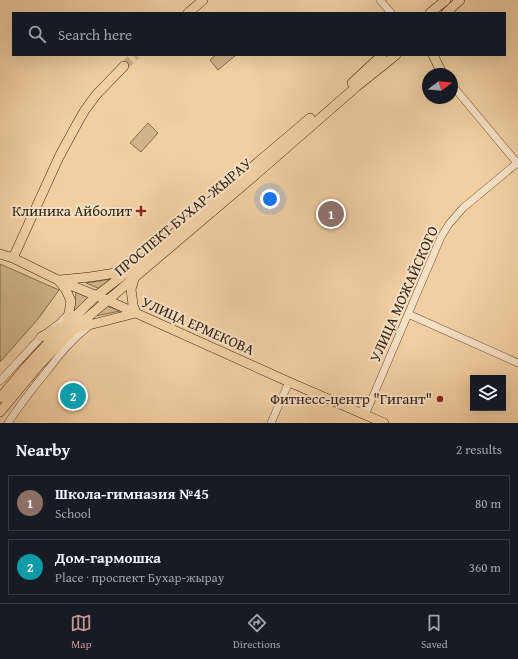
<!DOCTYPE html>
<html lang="en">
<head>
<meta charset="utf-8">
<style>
	body { margin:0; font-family:"Gentium Book Plus",serif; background:#20242c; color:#f1f3f6 }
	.controls { position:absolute; right:12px; bottom:12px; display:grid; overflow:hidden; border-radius:0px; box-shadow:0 4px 16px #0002 }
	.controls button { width:36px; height:36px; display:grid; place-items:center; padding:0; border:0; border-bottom:1px solid #363941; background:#171b24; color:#f1f3f6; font:20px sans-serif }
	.compass { position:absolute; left:422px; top:68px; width:36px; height:36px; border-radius:50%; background:#171b24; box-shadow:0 4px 16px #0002; rotate:74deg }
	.you { position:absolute; left:270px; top:199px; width:14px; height:14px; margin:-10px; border:3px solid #fff; border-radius:50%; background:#1a73e8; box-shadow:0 0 0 6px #1a73e833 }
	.badge { display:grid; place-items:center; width:26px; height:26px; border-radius:50%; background:#c59692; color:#fff; font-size:13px; font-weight:700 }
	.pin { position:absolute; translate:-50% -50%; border:2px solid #fff; box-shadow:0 1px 4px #0006 }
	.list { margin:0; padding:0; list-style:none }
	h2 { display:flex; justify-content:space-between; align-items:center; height:52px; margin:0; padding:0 16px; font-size:17px }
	h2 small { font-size:13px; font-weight:400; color:#9ea1a6 }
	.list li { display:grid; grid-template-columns:26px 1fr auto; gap:12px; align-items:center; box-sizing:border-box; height:56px; margin:0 8px 8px; padding:0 8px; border:1px solid #363941; border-radius:0px }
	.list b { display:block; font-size:15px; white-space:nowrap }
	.list p { margin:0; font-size:13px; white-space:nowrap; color:#9ea1a6 }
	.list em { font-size:13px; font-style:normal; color:#9ea1a6 }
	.icon { flex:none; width:22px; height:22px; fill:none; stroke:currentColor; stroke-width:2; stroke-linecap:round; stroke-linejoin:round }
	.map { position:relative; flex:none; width:518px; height:423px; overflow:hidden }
	.search { position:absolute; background:#171b24; box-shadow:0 4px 16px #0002; left:12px; right:12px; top:12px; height:44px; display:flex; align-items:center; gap:10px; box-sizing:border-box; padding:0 14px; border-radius:0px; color:#9ea1a6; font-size:15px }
	.sheet { height:180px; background:#171b24 }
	nav { display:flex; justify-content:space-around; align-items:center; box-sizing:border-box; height:56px; border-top:1px solid #363941; background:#171b24; font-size:11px; color:#9ea1a6 }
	nav a { display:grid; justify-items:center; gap:2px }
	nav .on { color:#c59692 }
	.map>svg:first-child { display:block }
</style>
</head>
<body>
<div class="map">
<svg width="518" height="423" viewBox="0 0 518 423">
	<rect width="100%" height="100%" fill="#f1cfa2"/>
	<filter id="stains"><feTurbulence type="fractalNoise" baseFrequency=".005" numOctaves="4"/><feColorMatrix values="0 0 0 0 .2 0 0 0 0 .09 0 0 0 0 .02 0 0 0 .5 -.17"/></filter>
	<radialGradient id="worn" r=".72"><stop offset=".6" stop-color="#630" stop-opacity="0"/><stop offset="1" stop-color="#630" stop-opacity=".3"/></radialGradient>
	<!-- green -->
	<path fill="#d1b28a" stroke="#846a50" d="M216 55H236L218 70 210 60Z
		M148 123 158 133 141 152 130 143Z
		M0 264 59 290 38 319 0 362Z
		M111 279 100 289 86 283Z
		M76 292 90 298 74 313Z
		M107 306 120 311 95 316Z"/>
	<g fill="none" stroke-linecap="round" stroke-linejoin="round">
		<!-- major-tunnel -->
		<path stroke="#ccac86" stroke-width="9" stroke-dasharray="9 4.5" stroke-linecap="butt" d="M124 66 136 55"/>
		<!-- minor casing -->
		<g stroke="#654d38" stroke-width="8">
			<path id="minor" d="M380 0 391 13
				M452 85 518 164
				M408 314 518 363
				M0 381 41 337 60 323 69 313
				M365 415 441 237 449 224 463 208 517 163
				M8 423C20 405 33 388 47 371 60 354 72 339 89 326
				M271 423 289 382"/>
		</g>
		<!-- major casing -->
		<g stroke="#362215" stroke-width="10">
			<path id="major" d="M188 13 203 0
				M430 13 446 0
				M446 13 460 0
				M433 55 441 71
				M352 83 382 55
				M0 254 13 258 58 280 107 300 289 382 384 423
				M13 258 59 157 78 122 85 110 96 95 124 66
				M135 276 131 289 133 305 136 313
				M60 280 90 277 128 271
				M59 281 66 290 71 301 67 324
				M77 328 136 313
				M41 337 59 328
				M0 398 25 368 49 342 96 296 139 263 310 118
				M0 412 40 364 75 328 253 177 356 87 396 55"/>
		</g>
		<!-- minor -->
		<use href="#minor" stroke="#f6e0c3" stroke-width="7"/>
		<!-- major -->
		<use href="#major" stroke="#f1cfa2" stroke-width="9"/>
	</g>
	<!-- markers -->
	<g fill="#8f2418" stroke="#f6e0c3" stroke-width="1.5">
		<path d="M139 205h4v4h4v4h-4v4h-4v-4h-4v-4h4z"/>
		<circle cx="440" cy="399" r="4"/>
	</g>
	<g text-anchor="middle" stroke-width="4" stroke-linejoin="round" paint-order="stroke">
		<!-- poi labels -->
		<g font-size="15" fill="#362215" stroke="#f6e0c3" text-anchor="end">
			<text x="132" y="216">Клиника Айболит</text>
			<text x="432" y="404">Фитнесс-центр "Гигант"</text>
		</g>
		<!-- street labels -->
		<g font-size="15" fill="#362215" stroke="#f6e0c3">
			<text transform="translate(183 217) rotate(-40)" y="5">ПРОСПЕКТ БУХАР-ЖЫРАУ</text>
			<text transform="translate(404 294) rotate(-66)" y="5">УЛИЦА МОЖАЙСКОГО</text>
			<text transform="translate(198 326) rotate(24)" y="5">УЛИЦА ЕРМЕКОВА</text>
		</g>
	</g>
	<rect width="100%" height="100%" filter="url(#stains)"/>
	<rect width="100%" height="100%" fill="url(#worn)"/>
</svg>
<div class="controls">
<button><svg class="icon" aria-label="layers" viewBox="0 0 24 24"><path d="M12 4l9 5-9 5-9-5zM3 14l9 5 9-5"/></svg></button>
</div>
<svg class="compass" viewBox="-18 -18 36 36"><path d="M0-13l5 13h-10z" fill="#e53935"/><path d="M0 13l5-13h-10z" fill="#9ea1a6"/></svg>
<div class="you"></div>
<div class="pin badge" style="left:331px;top:214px;background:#8d6e63">1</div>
<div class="pin badge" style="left:73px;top:396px;background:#0f9aa8">2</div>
<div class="search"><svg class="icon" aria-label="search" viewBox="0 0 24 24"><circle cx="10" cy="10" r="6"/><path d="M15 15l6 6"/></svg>Search here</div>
</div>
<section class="sheet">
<h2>Nearby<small>2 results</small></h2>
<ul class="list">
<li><span class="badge" style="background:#8d6e63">1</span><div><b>Школа-гимназия №45</b><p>School</p></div><em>80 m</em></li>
<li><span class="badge" style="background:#0f9aa8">2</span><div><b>Дом-гармошка</b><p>Place · проспект Бухар-жырау</p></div><em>360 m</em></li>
</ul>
</section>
<nav>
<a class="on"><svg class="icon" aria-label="map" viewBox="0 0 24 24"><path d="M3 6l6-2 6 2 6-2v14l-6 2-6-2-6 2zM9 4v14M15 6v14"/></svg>Map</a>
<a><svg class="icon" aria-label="directions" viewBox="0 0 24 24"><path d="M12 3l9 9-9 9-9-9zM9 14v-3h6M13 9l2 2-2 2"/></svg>Directions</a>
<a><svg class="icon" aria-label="saved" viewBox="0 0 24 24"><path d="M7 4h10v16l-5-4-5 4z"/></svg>Saved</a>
</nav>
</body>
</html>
